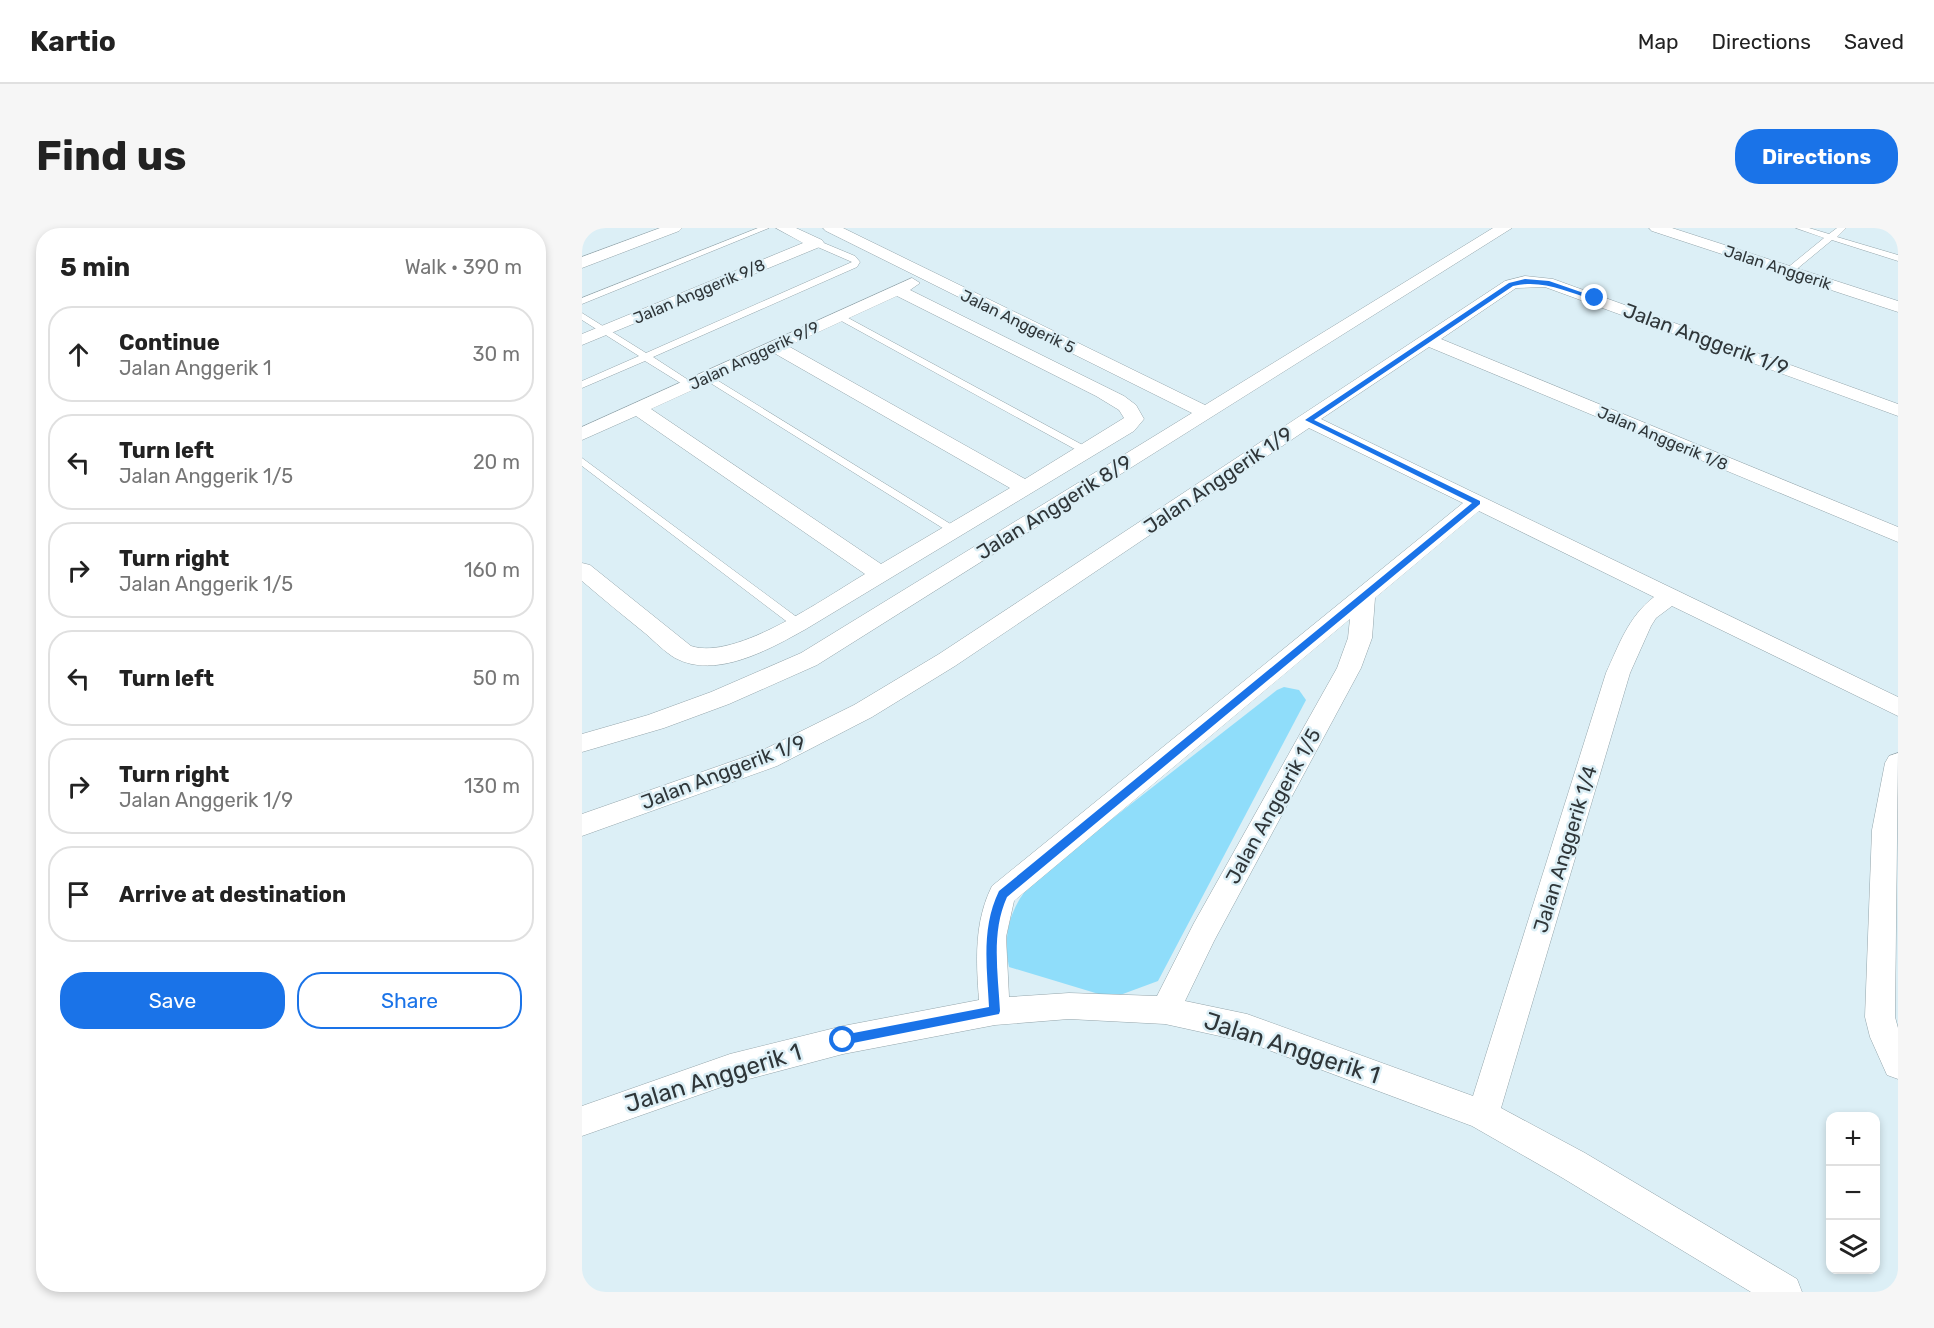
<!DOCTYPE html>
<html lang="en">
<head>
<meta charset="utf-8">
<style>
	body { margin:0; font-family:Rubik,sans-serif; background:#f6f6f6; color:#222 }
	.controls { position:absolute; right:18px; bottom:18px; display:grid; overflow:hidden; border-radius:12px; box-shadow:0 3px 9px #0003 }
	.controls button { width:54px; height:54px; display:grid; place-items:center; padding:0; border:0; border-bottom:2px solid #e0e0e0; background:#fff; color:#222; font:30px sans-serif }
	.stop { position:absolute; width:18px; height:18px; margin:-14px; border:4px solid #1a73e8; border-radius:50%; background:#fff }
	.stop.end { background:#1a73e8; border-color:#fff; box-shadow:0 2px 6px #0008 }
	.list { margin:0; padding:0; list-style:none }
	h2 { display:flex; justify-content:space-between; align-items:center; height:78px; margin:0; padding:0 24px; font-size:26px }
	h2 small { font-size:20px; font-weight:400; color:#767676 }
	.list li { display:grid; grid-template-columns:39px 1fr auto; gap:18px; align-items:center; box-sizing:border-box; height:96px; margin:0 12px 12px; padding:0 12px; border:2px solid #e0e0e0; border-radius:24px }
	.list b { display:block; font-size:22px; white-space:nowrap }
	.list p { margin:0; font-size:20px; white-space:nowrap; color:#767676 }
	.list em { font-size:20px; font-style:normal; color:#767676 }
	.actions { display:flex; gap:12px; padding:18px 24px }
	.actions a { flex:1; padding:14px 0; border:2px solid #1a73e8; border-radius:24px; text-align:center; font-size:21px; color:#1a73e8 }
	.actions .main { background:#1a73e8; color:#fff }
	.icon { flex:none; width:33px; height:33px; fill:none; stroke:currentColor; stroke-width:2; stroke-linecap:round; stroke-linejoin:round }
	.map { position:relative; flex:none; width:1316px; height:1064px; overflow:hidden; border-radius:24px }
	header { display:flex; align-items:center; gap:36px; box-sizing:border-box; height:84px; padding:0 30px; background:#fff; border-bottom:2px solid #e0e0e0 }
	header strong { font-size:28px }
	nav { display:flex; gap:33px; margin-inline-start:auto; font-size:21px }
	.intro { display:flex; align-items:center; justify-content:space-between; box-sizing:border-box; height:144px; padding:0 36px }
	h1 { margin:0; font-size:42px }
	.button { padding:15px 27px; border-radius:24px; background:#1a73e8; color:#fff; font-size:21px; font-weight:700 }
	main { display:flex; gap:36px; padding:0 36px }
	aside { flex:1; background:#fff; border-radius:24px; box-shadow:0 3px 9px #0003 }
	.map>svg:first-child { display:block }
</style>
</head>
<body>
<header>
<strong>Kartio</strong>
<nav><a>Map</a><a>Directions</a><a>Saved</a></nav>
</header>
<div class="intro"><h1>Find us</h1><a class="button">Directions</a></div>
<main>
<aside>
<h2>5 min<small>Walk · 390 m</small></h2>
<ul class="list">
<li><svg class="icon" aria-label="ahead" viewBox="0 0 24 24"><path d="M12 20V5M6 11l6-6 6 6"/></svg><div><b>Continue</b><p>Jalan Anggerik 1</p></div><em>30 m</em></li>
<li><svg class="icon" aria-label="left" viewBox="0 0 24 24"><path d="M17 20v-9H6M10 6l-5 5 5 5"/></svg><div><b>Turn left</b><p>Jalan Anggerik 1/5</p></div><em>20 m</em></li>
<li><svg class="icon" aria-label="right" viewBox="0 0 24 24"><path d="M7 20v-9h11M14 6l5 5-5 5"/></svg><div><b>Turn right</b><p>Jalan Anggerik 1/5</p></div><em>160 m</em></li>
<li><svg class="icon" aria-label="left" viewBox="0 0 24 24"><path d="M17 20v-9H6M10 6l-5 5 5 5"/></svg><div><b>Turn left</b></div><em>50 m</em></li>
<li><svg class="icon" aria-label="right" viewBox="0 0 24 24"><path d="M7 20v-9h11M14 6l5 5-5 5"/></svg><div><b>Turn right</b><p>Jalan Anggerik 1/9</p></div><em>130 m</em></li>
<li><svg class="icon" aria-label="arrive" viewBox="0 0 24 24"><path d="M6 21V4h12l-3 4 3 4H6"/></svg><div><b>Arrive at destination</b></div></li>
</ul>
<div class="actions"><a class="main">Save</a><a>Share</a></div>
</aside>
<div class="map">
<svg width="1316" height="1064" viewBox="0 0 1316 1064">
	<rect width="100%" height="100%" fill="#dceff6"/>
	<!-- green -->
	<path fill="#8fddfa" d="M702 459 717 462 724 472 576 753 530 770 427 739C420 704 429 677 453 651L695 462Z"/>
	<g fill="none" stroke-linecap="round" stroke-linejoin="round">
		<!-- service casing -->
		<g stroke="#94a5ab" stroke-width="1">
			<path id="service" d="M176 0H187L0 76V70Z
				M1214 0H1227L1247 6 1255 0H1264L1255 9 1316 27V33L1250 12 1210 45H1204V41L1242 10Z
				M231 13H237L273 28 278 34 275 39 71 129 111 155V159H105L63 133 0 160V153L57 128 0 92V85L64 125 270 34 231 17Z
				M257 85 508 221 509 223 504 226 500 225 254 90V86Z
				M125 146 375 300 377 302 375 304H367L122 151V147Z
				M0 230 220 393 222 396 220 399H212L0 238Z"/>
		</g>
		<!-- minor casing -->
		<g stroke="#94a5ab" stroke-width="1">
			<path id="minor" d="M78 0H100L97 3 0 40V29Z
				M194 0H214L240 12 242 15 240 18 0 117V106L221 15Z
				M241 0H261L623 177 911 0H930L235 437 147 476 82 500 0 524V506L66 487 129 464 219 425 610 185 244 3Z
				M1067 0H1090L1316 73V84L1070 3Z
				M943 48 971 51 1316 176V188L963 59 934 60 859 111 1316 299V314L847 119 739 191 1316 469V488L1090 378 1074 390 1069 398 1048 445 919 880 1003 925 1215 1051 1220 1064H1169L979 949 890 898 665 814 583 796 487 791 413 797 261 826 148 856 0 908V878L148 826 261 798 397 772C394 733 392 694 410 658L881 275 727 200 373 438 290 489 195 538 0 608V586L177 524 272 477 357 426 923 53ZM897 283 1072 369C1046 389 1037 417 1024 445L891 868 665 786 603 773 632 713 779 440 790 410 793 370ZM768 391 766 410 755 440 612 695 575 768 487 765 427 769 424 709 432 673Z
				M330 50 338 55 328 62 542 168 554 177 562 191 552 203 224 401C188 421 134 452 93 430 83 424 73 414 64 406 43 389 21 371 0 353V335L8 337 109 418C154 433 244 369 283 346L54 188 0 212V199ZM315 68 514 168 537 182 542 190 443 251 206 118ZM192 125 428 260 299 336 69 181Z
				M1316 525 1313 789 1316 800V851L1305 847 1288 809 1283 789 1290 602 1303 535 1307 528Z"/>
		</g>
		<!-- service -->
		<use href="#service" fill="#fff" fill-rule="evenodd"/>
		<!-- minor -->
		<use href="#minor" fill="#fff" fill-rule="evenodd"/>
	</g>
	<!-- route -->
	<path fill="#1a73e8" d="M943 51 967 53 1016 70 1011 72C985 63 959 51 931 58L732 192 898 273V276L425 669C409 704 416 745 418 783L417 786 261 817 257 816V808L261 807 407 779C405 739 399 700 417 663L890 275 723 192 927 55Z"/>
	<g text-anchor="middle" stroke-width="5" stroke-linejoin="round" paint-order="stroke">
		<!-- far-street labels -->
		<g font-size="16" fill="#2f3639" stroke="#dceff6">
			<text transform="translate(1196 39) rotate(18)" y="6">Jalan Anggerik</text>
			<text transform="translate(117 63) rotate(-23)" y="6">Jalan Anggerik 9/8</text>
			<text transform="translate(436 93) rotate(26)" y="6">Jalan Anggerik 5</text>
			<text transform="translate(172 127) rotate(-25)" y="6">Jalan Anggerik 9/9</text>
			<text transform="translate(1081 210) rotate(23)" y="6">Jalan Anggerik 1/8</text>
		</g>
		<!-- street labels -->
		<g font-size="20" fill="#2f3639" stroke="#dceff6">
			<text transform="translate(1124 111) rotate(20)" y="7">Jalan Anggerik 1/9</text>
			<text transform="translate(636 252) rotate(-34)" y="7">Jalan Anggerik 1/9</text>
			<text transform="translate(472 279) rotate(-32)" y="7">Jalan Anggerik 8/9</text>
			<text transform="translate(141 544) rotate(-21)" y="7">Jalan Anggerik 1/9</text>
			<text transform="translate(691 578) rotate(-61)" y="7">Jalan Anggerik 1/5</text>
			<text transform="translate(983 621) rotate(-73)" y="7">Jalan Anggerik 1/4</text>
		</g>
		<!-- near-street labels -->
		<g font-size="24" fill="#2f3639" stroke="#dceff6">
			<text transform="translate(710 820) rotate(18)" y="8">Jalan Anggerik 1</text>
			<text transform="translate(131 850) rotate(-17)" y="8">Jalan Anggerik 1</text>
		</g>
	</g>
</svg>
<div class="controls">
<button>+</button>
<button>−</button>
<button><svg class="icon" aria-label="layers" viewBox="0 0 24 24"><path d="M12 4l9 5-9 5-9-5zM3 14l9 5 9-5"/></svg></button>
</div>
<div class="stop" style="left:261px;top:812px"></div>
<div class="stop end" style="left:1013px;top:70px"></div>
</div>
</main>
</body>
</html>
